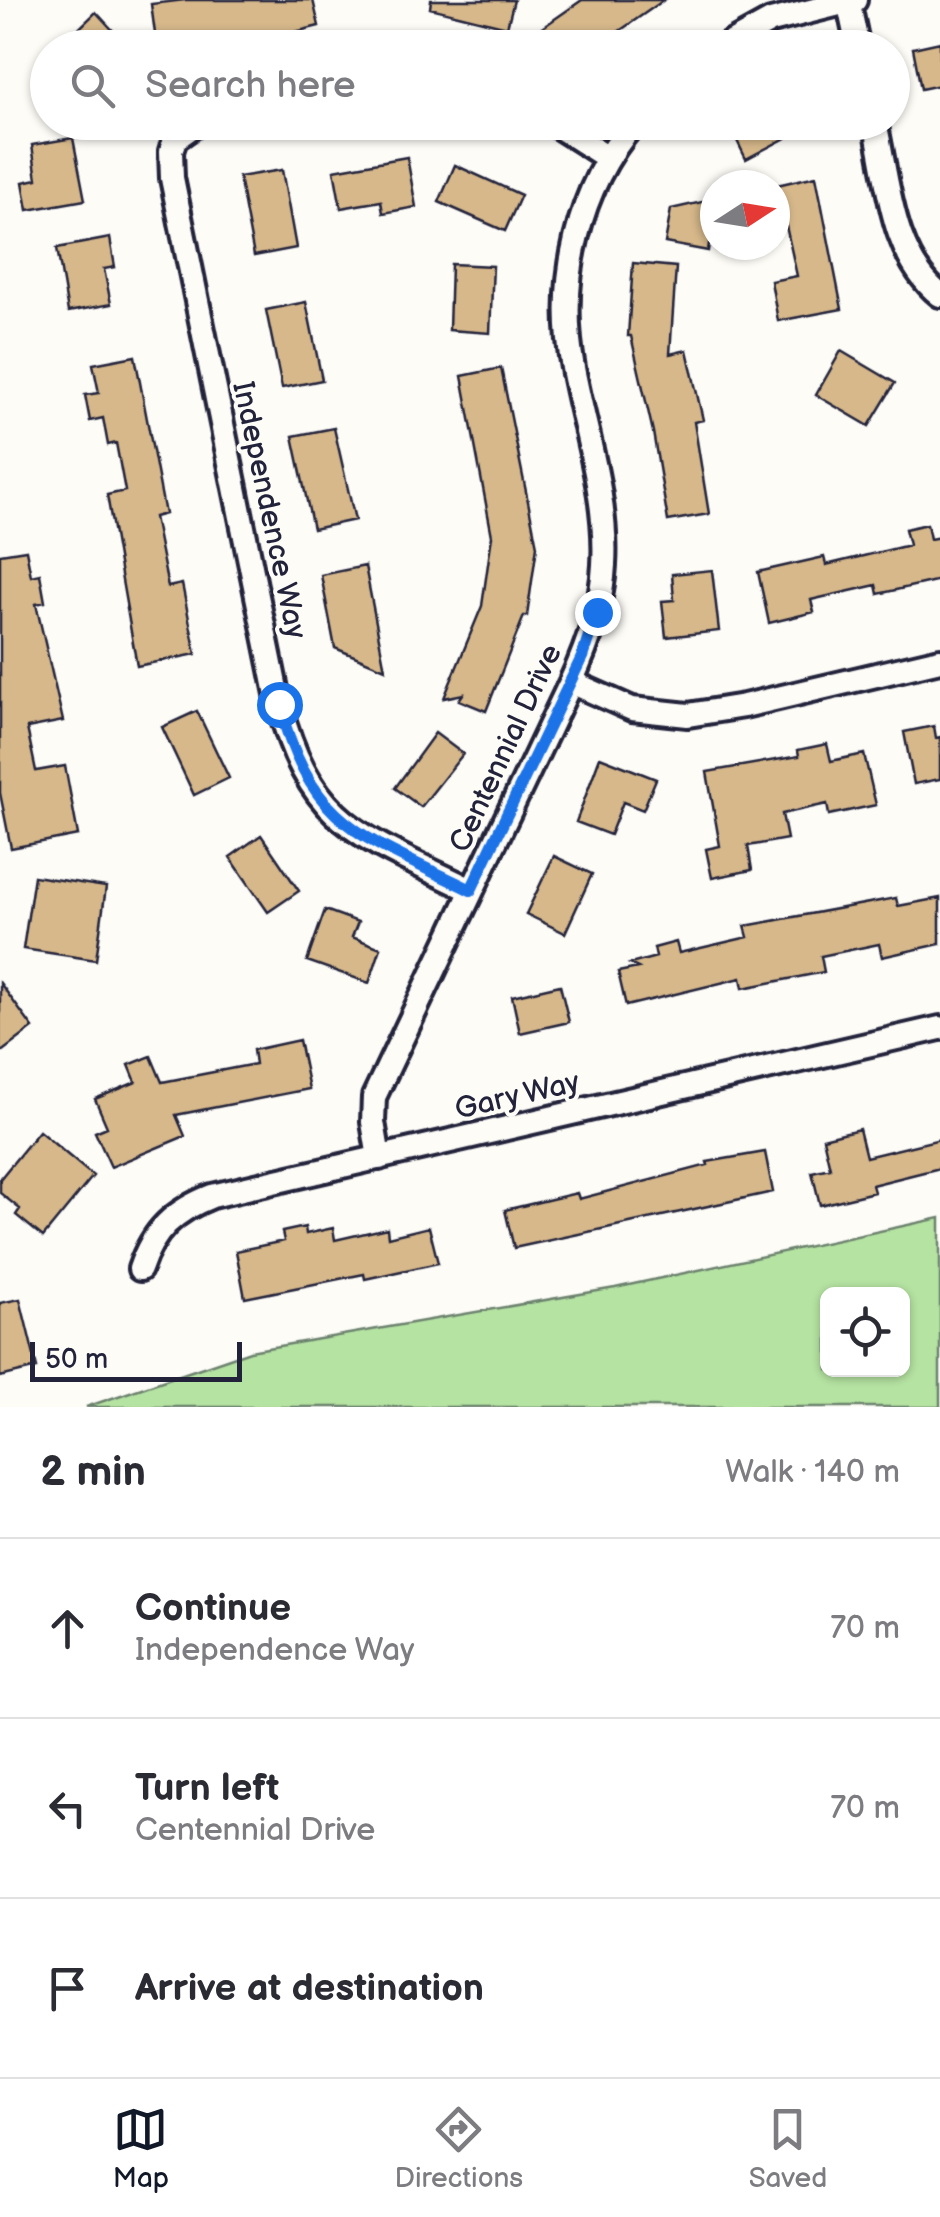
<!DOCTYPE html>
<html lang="en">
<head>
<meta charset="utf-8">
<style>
	body { margin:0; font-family:"Balsamiq Sans",sans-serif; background:#f2f2f3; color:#2b2b33 }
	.controls { position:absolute; right:30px; bottom:30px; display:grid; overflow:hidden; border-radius:15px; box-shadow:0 2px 8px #0004 }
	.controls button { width:90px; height:90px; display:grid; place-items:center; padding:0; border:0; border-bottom:2px solid #e1e1e2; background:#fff; color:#2b2b33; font:50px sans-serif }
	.compass { position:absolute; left:700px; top:170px; width:90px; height:90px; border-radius:50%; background:#fff; box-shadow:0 2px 8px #0004; rotate:78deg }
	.scale { position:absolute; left:30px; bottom:25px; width:212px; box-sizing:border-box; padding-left:10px; border:5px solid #22223b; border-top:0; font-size:28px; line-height:35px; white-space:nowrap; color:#22223b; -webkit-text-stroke:8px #fdfcf7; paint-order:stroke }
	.stop { position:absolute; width:30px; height:30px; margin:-22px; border:8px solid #1a73e8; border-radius:50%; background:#fff }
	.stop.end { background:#1a73e8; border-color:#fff; box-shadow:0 2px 10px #0008 }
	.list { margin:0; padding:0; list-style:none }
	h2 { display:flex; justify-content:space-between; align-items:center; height:130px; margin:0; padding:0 40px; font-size:42px }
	h2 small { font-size:32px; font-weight:400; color:#7c7c81 }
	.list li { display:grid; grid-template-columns:65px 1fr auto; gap:30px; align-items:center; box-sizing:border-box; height:180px; padding:0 40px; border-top:2px solid #e1e1e2 }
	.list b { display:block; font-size:38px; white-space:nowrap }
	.list p { margin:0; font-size:32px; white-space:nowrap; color:#7c7c81 }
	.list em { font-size:32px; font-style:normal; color:#7c7c81 }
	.icon { flex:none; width:55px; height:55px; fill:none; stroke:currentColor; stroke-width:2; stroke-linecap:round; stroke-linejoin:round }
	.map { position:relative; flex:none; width:940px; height:1407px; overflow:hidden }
	.search { position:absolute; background:#fff; box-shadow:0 2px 8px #0004; left:30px; right:30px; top:30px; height:110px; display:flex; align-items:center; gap:25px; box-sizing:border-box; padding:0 35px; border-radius:55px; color:#7c7c81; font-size:38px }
	.sheet { height:670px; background:#fff }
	nav { display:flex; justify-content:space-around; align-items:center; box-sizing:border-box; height:140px; border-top:2px solid #e1e1e2; background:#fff; font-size:28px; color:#7c7c81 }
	nav a { display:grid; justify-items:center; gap:5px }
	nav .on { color:#111827 }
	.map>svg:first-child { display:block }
</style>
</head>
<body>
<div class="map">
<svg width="940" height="1407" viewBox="0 0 940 1407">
	<rect width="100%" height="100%" fill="#fdfcf7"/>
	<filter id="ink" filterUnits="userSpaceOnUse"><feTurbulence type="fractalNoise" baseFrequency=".01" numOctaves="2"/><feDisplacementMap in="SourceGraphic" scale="20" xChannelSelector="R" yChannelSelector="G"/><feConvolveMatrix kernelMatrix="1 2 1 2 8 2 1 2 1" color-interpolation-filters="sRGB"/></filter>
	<g filter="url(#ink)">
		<!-- green -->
		<path fill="#b5e3a2" stroke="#6c826e" stroke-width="2.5" fill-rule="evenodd" d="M940 1218V1407H86L250 1351 615 1288ZM828 1294H902V1370H828Z"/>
		<!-- building -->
		<path fill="#d6b88a" stroke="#22223b" stroke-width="2.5" d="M185 0H313L319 26 263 40 202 48H192L191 36 156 41 151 4Z
			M431 0H514L507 27 430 8Z
			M582 0H664L595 48H547L536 32Z
			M96 12 129 48H59Z
			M940 42V85L921 89 913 48Z
			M728 122H816L746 159Z
			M73 138 85 200 28 210 23 182 37 179 32 145Z
			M407 157 416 207 383 213 381 201 341 208 334 170Z
			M455 165 521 195 505 231 439 202Z
			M282 170 296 248 254 256 239 177Z
			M816 176 842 309 778 321 771 281 797 276 777 185Z
			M715 199 708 251 665 243 671 209Z
			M110 238 115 267 104 269 111 304 68 312 57 248Z
			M633 263 676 267 670 354 687 350 703 420 694 422 709 514 668 521 653 432 631 336H628Z
			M451 264 493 266 490 333 449 330Z
			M306 302 322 380 282 388 266 310Z
			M841 351 895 383 869 426 816 395Z
			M135 356 165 514 154 517 168 587 182 584 196 654 137 666 107 495 125 491 116 443 108 445 103 418 90 421 85 395 99 393 93 364Z
			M501 368 537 546 527 616H524L486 711 459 700 463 694 444 698 482 606 492 536 462 376Z
			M334 428 355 520 313 529 293 436Z
			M927 524 930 539 940 537V580L878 594 876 585 811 600 814 612 769 623 758 572 824 557 826 565 909 545 905 529Z
			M26 550 31 576 40 574 45 602 36 604 63 721 27 728 36 771 65 766 78 835 11 848 0 793V554Z
			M365 566 385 669 335 648 321 575Z
			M712 570 719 631 666 637 662 601 674 600 672 574Z
			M197 711 229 778 194 795 162 727Z
			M934 726 936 738 940 737V779L914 784 904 732Z
			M435 733 463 754 421 807 395 788Z
			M827 744 831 761 864 754 876 805 829 815 827 804 782 814 787 839 748 846 752 870 712 878 706 849 720 846 707 772 799 756 798 750Z
			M600 757 656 779 643 810 623 802 610 835 576 822Z
			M261 835 299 891 268 912 230 857Z
			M554 856 592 874 565 933 526 914Z
			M34 876 106 887 96 960 23 949Z
			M896 898 898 906 940 898V944L882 957 879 944 821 956 824 972 743 988 741 978 626 1006 618 972 638 968 630 964 656 957 654 948 676 942 679 953 748 937 745 926Z
			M325 910 358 922 352 937 381 948 369 983 307 961Z
			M0 983 33 1028 0 1053Z
			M560 985 569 1022 520 1033 512 996Z
			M299 1040 309 1089 176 1115 185 1136 111 1167 95 1132 107 1127 95 1099 136 1082 129 1065 151 1056 162 1082 255 1064 253 1050Z
			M859 1129 866 1157 940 1139V1168L872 1185 874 1192 820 1205 812 1172 830 1168 823 1138Z
			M39 1131 93 1176 43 1237 16 1215 20 1209 0 1193V1179Z
			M765 1152 773 1192 514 1248 505 1210 577 1193 579 1199 708 1165 707 1162Z
			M305 1227 306 1234 333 1228 335 1240 387 1228 388 1237 429 1227 438 1263 365 1279 364 1274 245 1298 236 1251 284 1241 282 1232Z
			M20 1299 37 1368 0 1377V1303Z"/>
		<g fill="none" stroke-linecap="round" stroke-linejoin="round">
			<!-- street casing -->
			<g stroke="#22223b" stroke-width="30">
				<path id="street" d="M848 0 858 48
					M722 48 771 21 855 0
					M199 122 175 139 171 151 172 178 279 704C311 828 366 838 471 890
					M551 122 608 158
					M875 122C888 179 891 256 940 295
					M571 682 632 709 688 715 744 706 940 660
					M379 1158 373 1122 374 1097 571 682C588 645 602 606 604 565 608 498 585 432 573 368 557 283 577 188 635 122
					M140 1269C153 1230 174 1211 212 1196L940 1028"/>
			</g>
			<!-- street -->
			<use href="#street" stroke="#fdfcf7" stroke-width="22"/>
		</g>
	</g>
	<g fill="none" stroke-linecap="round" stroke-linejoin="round" filter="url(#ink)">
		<!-- route -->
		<path stroke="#1a73e8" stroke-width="12" d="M279 704C311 828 366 838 471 890L582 657 597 612"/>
	</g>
	<g text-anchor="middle" stroke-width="8" stroke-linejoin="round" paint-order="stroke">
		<!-- street labels -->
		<g font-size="30" fill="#22223b" stroke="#fdfcf7">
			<text transform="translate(270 510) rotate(78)" y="10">Independence Way</text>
			<text transform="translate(505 748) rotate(-65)" y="10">Centennial Drive</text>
			<text transform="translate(517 1095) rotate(-13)" y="10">Gary Way</text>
		</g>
	</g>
</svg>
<div class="controls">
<button><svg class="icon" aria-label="locate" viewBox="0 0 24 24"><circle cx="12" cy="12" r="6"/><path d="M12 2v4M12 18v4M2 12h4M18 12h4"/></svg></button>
</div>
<svg class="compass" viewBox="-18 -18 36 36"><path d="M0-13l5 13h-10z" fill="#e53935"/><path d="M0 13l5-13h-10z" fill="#7c7c81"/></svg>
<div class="scale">50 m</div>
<div class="stop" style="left:279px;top:704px"></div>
<div class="stop end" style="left:597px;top:612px"></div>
<div class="search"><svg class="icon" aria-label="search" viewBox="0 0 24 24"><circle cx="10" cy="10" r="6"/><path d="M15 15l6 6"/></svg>Search here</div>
</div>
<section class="sheet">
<h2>2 min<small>Walk · 140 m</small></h2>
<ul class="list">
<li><svg class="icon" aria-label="ahead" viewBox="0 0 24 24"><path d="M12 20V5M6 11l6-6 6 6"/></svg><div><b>Continue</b><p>Independence Way</p></div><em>70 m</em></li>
<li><svg class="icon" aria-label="left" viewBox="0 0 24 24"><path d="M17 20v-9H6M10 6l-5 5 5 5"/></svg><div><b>Turn left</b><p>Centennial Drive</p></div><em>70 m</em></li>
<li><svg class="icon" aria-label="arrive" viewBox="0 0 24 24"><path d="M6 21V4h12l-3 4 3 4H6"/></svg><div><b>Arrive at destination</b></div></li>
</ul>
</section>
<nav>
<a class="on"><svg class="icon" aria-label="map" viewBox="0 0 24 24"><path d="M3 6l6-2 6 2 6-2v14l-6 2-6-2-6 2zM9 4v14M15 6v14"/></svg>Map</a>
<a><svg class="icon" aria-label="directions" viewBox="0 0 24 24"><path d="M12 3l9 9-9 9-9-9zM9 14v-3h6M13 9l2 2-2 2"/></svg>Directions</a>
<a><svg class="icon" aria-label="saved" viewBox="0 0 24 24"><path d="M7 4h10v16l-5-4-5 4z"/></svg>Saved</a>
</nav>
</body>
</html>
